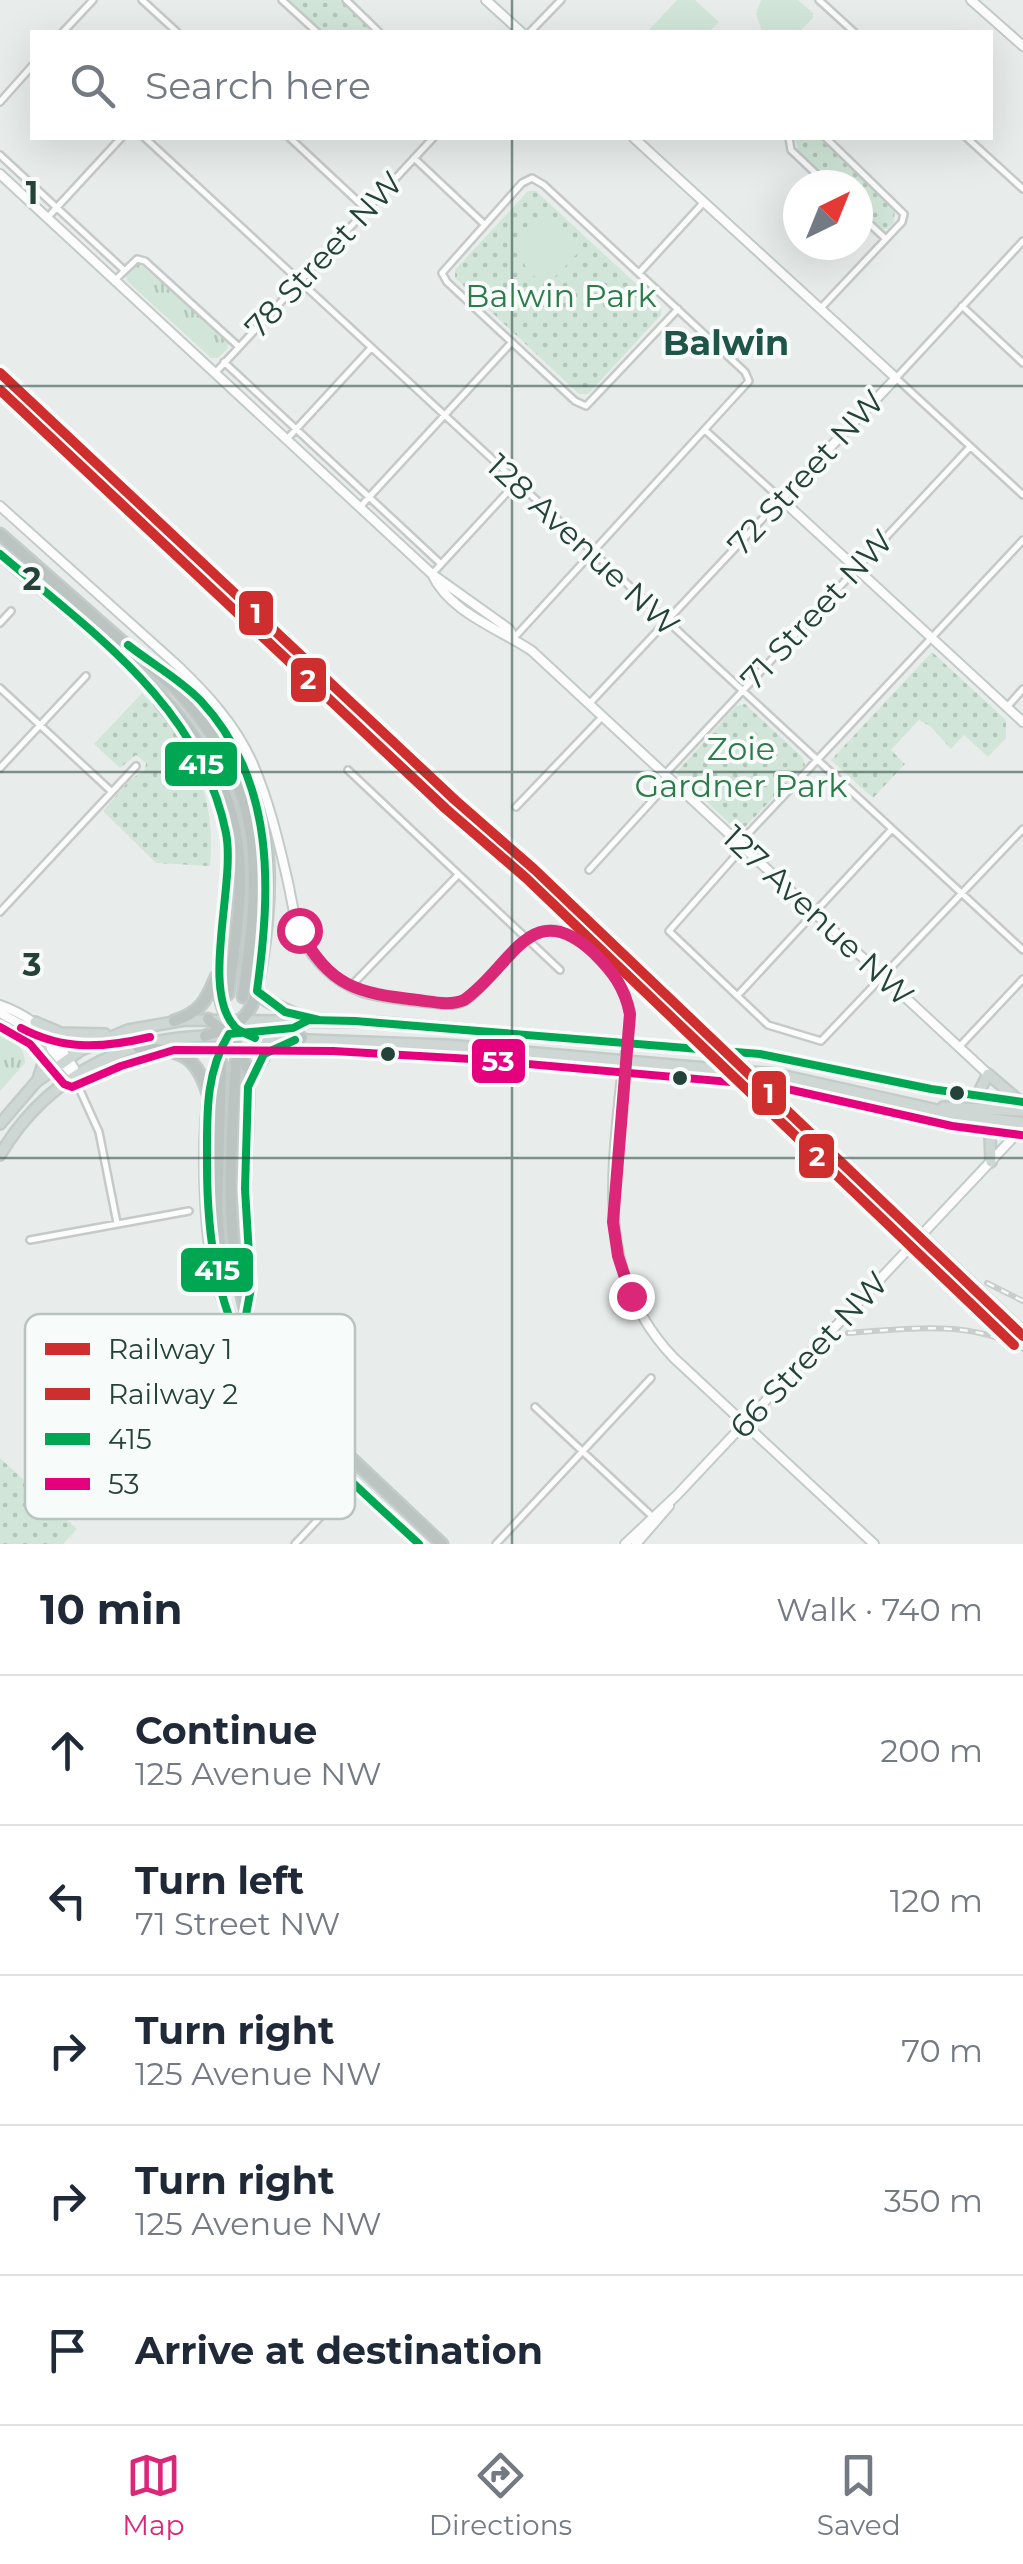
<!DOCTYPE html>
<html lang="en">
<head>
<meta charset="utf-8">
<style>
	body { margin:0; font-family:Montserrat,sans-serif; background:#f6f6f7; color:#1f2937 }
	.compass { position:absolute; left:783px; top:170px; width:90px; height:90px; border-radius:50%; background:#fff; box-shadow:0 10px 40px #0002; rotate:43deg }
	.stop { position:absolute; width:30px; height:30px; margin:-22px; border:8px solid #db2777; border-radius:50%; background:#fff }
	.stop.end { background:#db2777; border-color:#fff; box-shadow:0 2px 10px #0008 }
	.list { margin:0; padding:0; list-style:none }
	h2 { display:flex; justify-content:space-between; align-items:center; height:130px; margin:0; padding:0 40px; font-size:42px }
	h2 small { font-size:32px; font-weight:400; color:#747a83 }
	.list li { display:grid; grid-template-columns:65px 1fr auto; gap:30px; align-items:center; box-sizing:border-box; height:150px; padding:0 40px; border-top:2px solid #e0e1e3 }
	.list b { display:block; font-size:38px; white-space:nowrap }
	.list p { margin:0; font-size:32px; white-space:nowrap; color:#747a83 }
	.list em { font-size:32px; font-style:normal; color:#747a83 }
	.icon { flex:none; width:55px; height:55px; fill:none; stroke:currentColor; stroke-width:2; stroke-linecap:round; stroke-linejoin:round }
	.map { position:relative; flex:none; width:1023px; height:1544px; overflow:hidden }
	.search { position:absolute; background:#fff; box-shadow:0 10px 40px #0002; left:30px; right:30px; top:30px; height:110px; display:flex; align-items:center; gap:25px; box-sizing:border-box; padding:0 35px; border-radius:0px; color:#747a83; font-size:38px }
	.sheet { height:880px; background:#fff }
	nav { display:flex; justify-content:space-around; align-items:center; box-sizing:border-box; height:140px; border-top:2px solid #e0e1e3; background:#fff; font-size:28px; color:#747a83 }
	nav a { display:grid; justify-items:center; gap:5px }
	nav .on { color:#db2777 }
	.map>svg:first-child { display:block }
</style>
</head>
<body>
<div class="map">
<svg width="1023" height="1544" viewBox="0 0 1023 1544">
	<defs>
		<pattern id="grass-tufts" width="24" height="20" patternUnits="userSpaceOnUse" patternTransform="scale(2.5)"><rect width="24" height="20" fill="#d1e6d8"/><path d="M3 7l-1-3M5 7V3M7 7l1-3M15 17l-1-3M17 17v-4M19 17l1-3" fill="none" stroke="#b3c6ba"/></pattern>
		<pattern id="park-dots" width="8" height="8" patternUnits="userSpaceOnUse" patternTransform="scale(2.5)"><rect width="8" height="8" fill="#d1e6d8"/><path d="M2 2h.1M6 6h.1" fill="none" stroke="#b3c6ba" stroke-width="1.8" stroke-linecap="round"/></pattern>
	</defs>
	<rect width="100%" height="100%" fill="#e8edeb"/>
	<!-- grass -->
	<path fill="url(#grass-tufts)" d="M140 264 228 341V348L218 358H211L127 281 126 274 132 266Z
		M0 1030C12 1038 25 1047 25 1063L0 1091Z"/>
	<!-- park -->
	<path fill="url(#park-dots)" d="M287 0H340L373 32H322Z
		M795 138H819L895 208 894 222 887 229H882L858 206V185H835L798 150Z
		M528 191H536L661 307V315L588 394H579L455 278V270Z
		M932 652 1006 720V738L988 757 964 735 951 749 930 726 919 720 891 750 905 764 873 798 831 760Z
		M142 693C191 742 217 796 210 866L156 863 103 811 130 780 145 770 146 763 136 755 120 768 94 744Z
		M745 704 803 758 805 765 742 830 738 831 676 773 736 706Z
		M0 1458 77 1529 63 1544H0Z"/>
	<!-- pitch -->
	<path fill="#d1e6d8" d="M677 0H695L719 22 709 32H647Z
		M761 0H798L813 13V18L799 32H762L756 14Z
		M546 220 578 248V253L550 282C515 279 511 231 546 220Z"/>
	<g fill="none" stroke-linecap="round" stroke-linejoin="round">
		<!-- highway-tunnel -->
		<path stroke="#c1cbc8" stroke-width="10" stroke-dasharray="10 5" stroke-linecap="butt" d="M260 1351 288 1394
			M244 1355 271 1398"/>
		<!-- street casing -->
		<g stroke="#c5cac8" stroke-width="10">
			<path id="street" d="M142 0 177 32
				M282 0 317 32
				M346 0 379 32
				M819 0 854 32
				M63 32 93 0
				M530 32 561 0
				M0 102 32 66
				M145 138 1023 950
				M290 138 366 209
				M789 138 791 150 828 185
				M967 138 1023 189
				M0 155 124 270
				M414 158 484 224
				M858 213 886 239
				M48 217 121 138
				M1023 241 896 378 1023 495
				M639 273 704 202
				M115 280 137 259 145 261 238 346
				M962 306 1023 363
				M820 309 902 222 904 214 826 138
				M224 362 441 564
				M215 373 433 138
				M287 439 371 348
				M360 507 512 342
				M1023 540 745 837 738 853 669 931 768 1025 821 1041 1023 829
				M432 574 516 483
				M0 623 11 611
				M514 638 749 381 745 372 544 185 532 178 522 183 442 273 447 282 575 401 586 406 678 309
				M0 688 112 792
				M589 704 781 499 706 431
				M1007 707 1023 689
				M0 768 86 676
				M348 770 560 970
				M665 774 970 447
				M516 807 603 716
				M589 870 671 780
				M0 912 136 766
				M350 987 458 875
				M738 995 892 829
				M959 1047 1023 979
				M74 1077 99 1132 117 1223
				M30 1240 189 1211
				M535 1407 655 1519
				M295 1544 353 1482
				M496 1544 651 1378"/>
		</g>
		<!-- secondary casing -->
		<g stroke="#c3cbc8" stroke-width="12">
			<path id="secondary" d="M486 0 521 32
				M971 0 1023 46
				M634 138 896 378 781 499 1023 722
				M0 174 432 574 509 629 514 638
				M0 506 178 666C207 694 235 724 252 762 268 798 278 839 287 878 291 894 293 914 299 930 309 958 334 982 362 992 377 997 445 1007 459 1003 469 1000 476 991 483 984 517 948 542 903 591 951 611 970 625 986 630 1014 630 1035 625 1054 622 1075 611 1178 596 1277 674 1358L874 1544
				M432 574C450 613 500 629 532 651L988 1074
				M0 1005C34 1017 55 1038 74 1068L73 1075
				M0 1013 38 1034 73 1075
				M625 1544 677 1495 1023 1127
				M636 1544 669 1506"/>
		</g>
		<!-- primary casing -->
		<g stroke="#c3ccc9" stroke-width="14">
			<path id="primary" d="M35 1022 61 1033 105 1034
				M254 1038 446 1045 776 1074 955 1114 1023 1123
				M38 1079 45 1058 38 1034
				M977 1096 988 1074 1016 1098
				M943 1107 1023 1111
				M976 1118 990 1136 991 1162
				M0 1124 36 1082 81 1050 128 1030 185 1020 376 1022 760 1054 931 1089 1023 1102
				M0 1155C49 1072 138 1029 234 1037"/>
		</g>
		<!-- highway casing -->
		<g stroke="#c3ccc9" stroke-width="15">
			<path id="highway" d="M0 534 175 688C268 792 261 867 243 997
				M0 554C95 638 229 719 239 857 243 903 234 949 228 994
				M170 675C206 700 231 737 249 777 275 835 271 904 261 965 258 982 257 1002 245 1016 235 1028 220 1031 205 1036
				M160 702C200 749 234 807 230 871 228 913 219 955 220 996 223 1017 236 1033 257 1038
				M257 991 267 1001 308 1020
				M208 1019 231 1037 249 1071 245 1189 251 1288 246 1315
				M174 1021C200 1013 206 1001 216 977
				M138 1047C179 1051 195 1052 208 1094
				M236 1062C231 1157 220 1262 260 1351
				M221 1063 217 1211 223 1281
				M252 1077 267 1051 302 1038
				M232 1322 244 1355
				M233 1325C226 1306 217 1286 213 1265 204 1211 197 1078 229 1034L293 1028 309 1020
				M288 1394 318 1427 442 1544
				M271 1398 306 1438 419 1544"/>
		</g>
		<!-- street -->
		<use href="#street" stroke="#fcfcfc" stroke-width="5"/>
		<!-- secondary -->
		<use href="#secondary" stroke="#fcfcfc" stroke-width="8"/>
		<!-- primary -->
		<use href="#primary" stroke="#cfd7d5" stroke-width="9"/>
		<!-- highway -->
		<use href="#highway" stroke="#bcc4c2" stroke-width="10"/>
		<!-- rail casing -->
		<g stroke="#c9cdcc" stroke-width="6">
			<path id="rail" d="M544 879 621 944 1023 1327
				M987 1283 1023 1301
				M848 1333C907 1329 969 1319 1023 1349"/>
		</g>
		<!-- rail -->
		<use href="#rail" stroke="#f7fbf9" stroke-width="2.5" stroke-dasharray="8" stroke-linecap="butt"/>
		<!-- bus-1 casing -->
		<g stroke="#f7fbf9" stroke-width="15">
			<path id="bus-1" d="M0 554C92 632 201 707 226 833 236 884 200 990 235 1027 240 1032 249 1035 255 1038
				M128 645C152 664 180 679 201 701 276 782 271 889 257 991L285 1012 319 1020
				M257 1344 246 1315 251 1288 245 1189 248 1087 264 1054 295 1040
				M419 1544C281 1416 206 1363 207 1160 207 1116 205 1073 229 1034L293 1028 309 1020 355 1021 760 1054 931 1089 1023 1102"/>
		</g>
		<!-- bus-2 casing -->
		<g stroke="#f7fbf9" stroke-width="15">
			<path id="bus-2" d="M0 1027 30 1044 64 1084 72 1087 121 1066 174 1050 333 1051 471 1059 774 1086 952 1126 1021 1135
				M21 1028C64 1051 104 1048 150 1037"/>
		</g>
		<!-- bus-1 -->
		<use href="#bus-1" stroke="#00a651" stroke-width="8"/>
		<!-- bus-2 -->
		<use href="#bus-2" stroke="#e5007d" stroke-width="8"/>
		<!-- rail-1 casing -->
		<g stroke="#f7fbf9" stroke-width="18">
			<path id="rail-1" d="M0 373 455 800 534 869 1023 1336"/>
		</g>
		<!-- rail-2 casing -->
		<g stroke="#f7fbf9" stroke-width="18">
			<path id="rail-2" d="M0 390 446 809 526 878 1014 1345"/>
		</g>
		<!-- rail-1 -->
		<use href="#rail-1" stroke="#cf2e2f" stroke-width="10"/>
		<!-- rail-2 -->
		<use href="#rail-2" stroke="#cf2e2f" stroke-width="10"/>
	</g>
	<g fill="none" stroke-linecap="round" stroke-linejoin="round">
		<!-- route -->
		<path stroke="#db2777" stroke-width="12" d="M299 930C331 987 356 993 418 1000 434 1002 450 1006 464 1000 512 967 531 893 595 954 613 972 625 988 630 1014L613 1222 618 1256 631 1296"/>
	</g>
	<!-- grid -->
	<path fill="none" stroke="#24423a" stroke-width="2.5" stroke-opacity="0.55" d="M512 0V32M512 138V1544M0 386H1023M0 772H1023M0 1158H1023"/>
	<!-- markers -->
	<g fill="#24423a" stroke="#f7fbf9" stroke-width="4">
		<circle cx="388" cy="1054" r="9"/>
		<circle cx="680" cy="1078" r="9"/>
		<circle cx="957" cy="1093" r="9"/>
	</g>
	<g text-anchor="middle" stroke-width="8" stroke-linejoin="round" paint-order="stroke">
		<!-- street labels -->
		<g font-size="32" fill="#24423a" stroke="#f7fbf9">
			<text transform="translate(324 255) rotate(-47)" y="11">78 Street NW</text>
			<text transform="translate(806 473) rotate(-47)" y="11">72 Street NW</text>
			<text transform="translate(583 545) rotate(43)" y="11">128 Avenue NW</text>
			<text transform="translate(817 610) rotate(-47)" y="11">71 Street NW</text>
			<text transform="translate(818 916) rotate(43)" y="11">127 Avenue NW</text>
			<text transform="translate(809 1355) rotate(-47)" y="11">66 Street NW</text>
		</g>
		<!-- park labels -->
		<g font-size="32" fill="#2d7a4b" stroke="#f7fbf9">
			<text x="561" y="307">Balwin Park</text>
			<text x="741" y="760">Zoie<tspan x="741" dy="37">Gardner Park</tspan></text>
		</g>
		<!-- neighbourhood labels -->
		<g font-size="35" font-weight="bold" fill="#1f5548" stroke="#f7fbf9">
			<text x="726" y="355">Balwin</text>
		</g>
	</g>
	<!-- legend -->
	<rect x="25" y="1314" width="330" height="205" rx="15" fill="#f7fbf9" stroke="#b8c4c0" stroke-width="2.5"/>
	<rect x="45" y="1343" width="45" height="12" fill="#cf2e2f"/>
	<rect x="45" y="1388" width="45" height="12" fill="#cf2e2f"/>
	<rect x="45" y="1433" width="45" height="12" fill="#00a651"/>
	<rect x="45" y="1478" width="45" height="12" fill="#e5007d"/>
	<g font-size="28" fill="#24423a">
		<text x="108" y="1359">Railway 1</text>
		<text x="108" y="1404">Railway 2</text>
		<text x="108" y="1449">415</text>
		<text x="108" y="1494">53</text>
	</g>
	<g font-size="32" text-anchor="middle" font-weight="bold" fill="#24423a" stroke="#f7fbf9" stroke-width="8" stroke-linejoin="round" paint-order="stroke">
		<text x="32" y="204">1</text>
		<text x="32" y="590">2</text>
		<text x="32" y="976">3</text>
	</g>
	<g stroke="#f7fbf9" stroke-width="4">
		<rect x="237" y="589" width="38" height="48" rx="10" fill="#cf2e2f"/>
		<rect x="289" y="656" width="39" height="48" rx="10" fill="#cf2e2f"/>
		<rect x="163" y="740" width="76" height="48" rx="10" fill="#00a651"/>
		<rect x="470" y="1037" width="57" height="48" rx="10" fill="#e5007d"/>
		<rect x="750" y="1069" width="38" height="48" rx="10" fill="#cf2e2f"/>
		<rect x="797" y="1132" width="39" height="48" rx="10" fill="#cf2e2f"/>
		<rect x="179" y="1246" width="76" height="48" rx="10" fill="#00a651"/>
	</g>
	<g font-size="28" text-anchor="middle" font-weight="bold" fill="#fff">
		<text x="256" y="623">1</text>
		<text x="308" y="689">2</text>
		<text x="201" y="774">415</text>
		<text x="498" y="1071">53</text>
		<text x="769" y="1103">1</text>
		<text x="817" y="1166">2</text>
		<text x="217" y="1280">415</text>
	</g>
</svg>
<svg class="compass" viewBox="-18 -18 36 36"><path d="M0-13l5 13h-10z" fill="#e53935"/><path d="M0 13l5-13h-10z" fill="#747a83"/></svg>
<div class="stop" style="left:299px;top:930px"></div>
<div class="stop end" style="left:631px;top:1296px"></div>
<div class="search"><svg class="icon" aria-label="search" viewBox="0 0 24 24"><circle cx="10" cy="10" r="6"/><path d="M15 15l6 6"/></svg>Search here</div>
</div>
<section class="sheet">
<h2>10 min<small>Walk · 740 m</small></h2>
<ul class="list">
<li><svg class="icon" aria-label="ahead" viewBox="0 0 24 24"><path d="M12 20V5M6 11l6-6 6 6"/></svg><div><b>Continue</b><p>125 Avenue NW</p></div><em>200 m</em></li>
<li><svg class="icon" aria-label="left" viewBox="0 0 24 24"><path d="M17 20v-9H6M10 6l-5 5 5 5"/></svg><div><b>Turn left</b><p>71 Street NW</p></div><em>120 m</em></li>
<li><svg class="icon" aria-label="right" viewBox="0 0 24 24"><path d="M7 20v-9h11M14 6l5 5-5 5"/></svg><div><b>Turn right</b><p>125 Avenue NW</p></div><em>70 m</em></li>
<li><svg class="icon" aria-label="right" viewBox="0 0 24 24"><path d="M7 20v-9h11M14 6l5 5-5 5"/></svg><div><b>Turn right</b><p>125 Avenue NW</p></div><em>350 m</em></li>
<li><svg class="icon" aria-label="arrive" viewBox="0 0 24 24"><path d="M6 21V4h12l-3 4 3 4H6"/></svg><div><b>Arrive at destination</b></div></li>
</ul>
</section>
<nav>
<a class="on"><svg class="icon" aria-label="map" viewBox="0 0 24 24"><path d="M3 6l6-2 6 2 6-2v14l-6 2-6-2-6 2zM9 4v14M15 6v14"/></svg>Map</a>
<a><svg class="icon" aria-label="directions" viewBox="0 0 24 24"><path d="M12 3l9 9-9 9-9-9zM9 14v-3h6M13 9l2 2-2 2"/></svg>Directions</a>
<a><svg class="icon" aria-label="saved" viewBox="0 0 24 24"><path d="M7 4h10v16l-5-4-5 4z"/></svg>Saved</a>
</nav>
</body>
</html>
